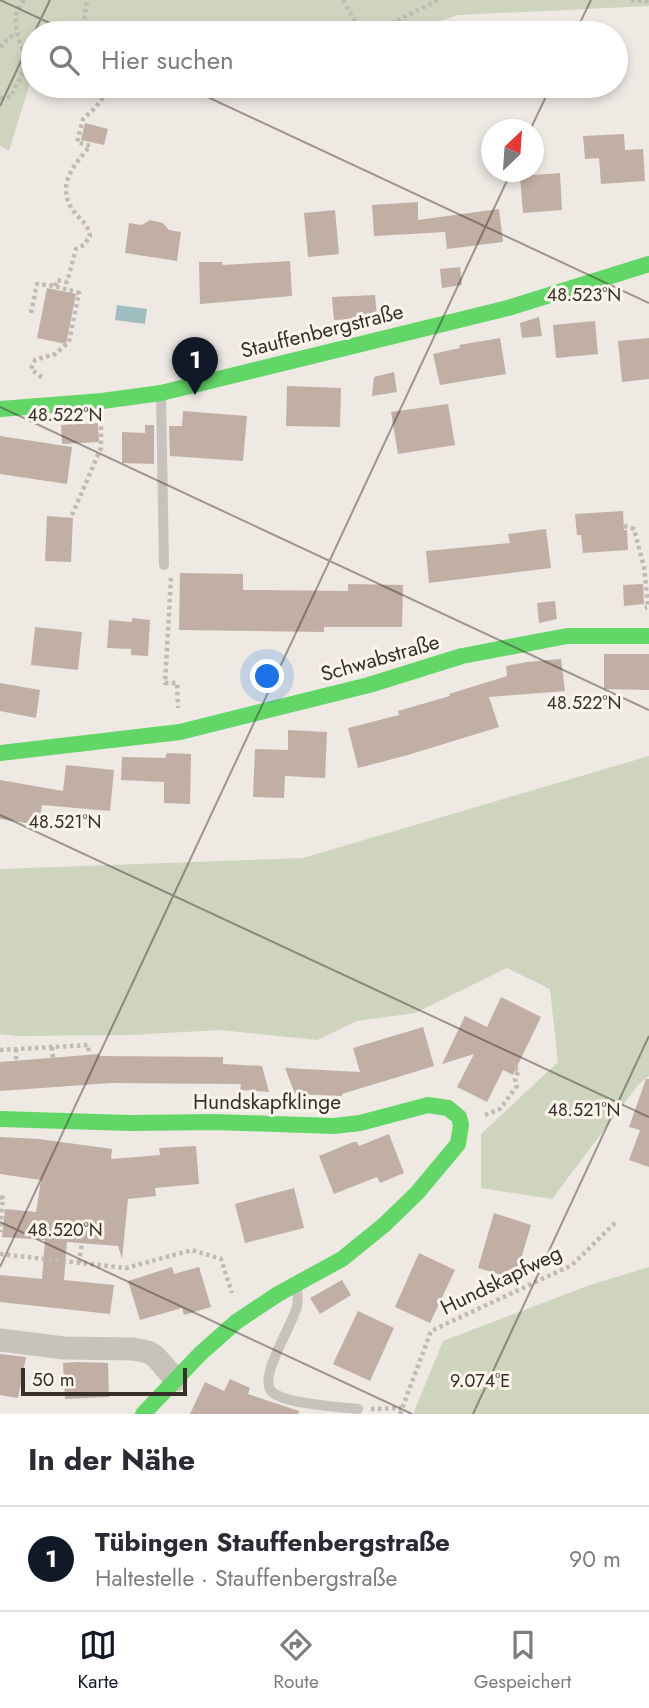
<!DOCTYPE html>
<html lang="de">
<head>
<meta charset="utf-8">
<style>
	body { margin:0; font-family:Jost,sans-serif; background:#f2f2f3; color:#2b2b33 }
	.compass { position:absolute; left:481px; top:119px; width:63px; height:63px; border-radius:50%; background:#fff; box-shadow:0 4px 10px #0003; rotate:25deg }
	.scale { position:absolute; left:21px; bottom:18px; width:166px; box-sizing:border-box; padding-left:7px; border:4px solid #382f2a; border-top:0; font-size:19px; line-height:24px; white-space:nowrap; color:#382f2a; -webkit-text-stroke:5px #faf4eb; paint-order:stroke }
	.you { position:absolute; left:268px; top:677px; width:24px; height:24px; margin:-18px; border:5px solid #fff; border-radius:50%; background:#1a73e8; box-shadow:0 0 0 10px #1a73e833 }
	.badge { display:grid; place-items:center; width:46px; height:46px; border-radius:50%; background:#111827; color:#fff; font-size:23px; font-weight:700 }
	.pin { position:absolute; translate:-50% -58px; filter:drop-shadow(0 2px 4px #0008) }
	.pin::after { content:''; position:absolute; top:37px; width:24px; height:21px; background:inherit; clip-path:polygon(0 0,100% 0,50% 100%) }
	.list { margin:0; padding:0; list-style:none }
	h2 { display:flex; justify-content:space-between; align-items:center; height:91px; margin:0; padding:0 28px; font-size:30px }
	h2 small { font-size:23px; font-weight:400; color:#7c7c81 }
	.list li { display:grid; grid-template-columns:46px 1fr auto; gap:21px; align-items:center; box-sizing:border-box; height:105px; padding:0 28px; border-top:2px solid #e1e1e2 }
	.list b { display:block; font-size:26px; white-space:nowrap }
	.list p { margin:0; font-size:23px; white-space:nowrap; color:#7c7c81 }
	.list em { font-size:23px; font-style:normal; color:#7c7c81 }
	.icon { flex:none; width:38px; height:38px; fill:none; stroke:currentColor; stroke-width:2; stroke-linecap:round; stroke-linejoin:round }
	.map { position:relative; flex:none; width:649px; height:1414px; overflow:hidden }
	.search { position:absolute; background:#fff; box-shadow:0 4px 10px #0003; left:21px; right:21px; top:21px; height:77px; display:flex; align-items:center; gap:18px; box-sizing:border-box; padding:0 24px; border-radius:38px; color:#7c7c81; font-size:26px }
	.sheet { height:196px; background:#fff }
	nav { display:flex; justify-content:space-around; align-items:center; box-sizing:border-box; height:98px; border-top:2px solid #e1e1e2; background:#fff; font-size:19px; color:#7c7c81 }
	nav a { display:grid; justify-items:center; gap:4px }
	nav .on { color:#111827 }
	.map>svg:first-child { display:block }
</style>
</head>
<body>
<div class="map">
<svg width="649" height="1414" viewBox="0 0 649 1414">
	<rect width="100%" height="100%" fill="#eee9e3"/>
	<!-- green -->
	<path fill="#ced4be" d="M0 0H649V6L458 15 403 33H33V73L9 151 0 146Z
		M649 756V1076L638 1085 552 1199 481 1188V1134L558 1062 550 989 507 968 415 1013 357 1021 317 1040 220 1030 129 1035 19 1036 0 1034V869L303 858Z
		M649 1267V1414H413L443 1341 587 1286Z"/>
	<!-- water -->
	<path fill="#a0bebf" d="M117 305 147 309 145 324 115 320Z"/>
	<!-- building -->
	<path fill="#c1afa5" d="M85 123 108 129 104 145 81 140Z
		M624 134 625 150 643 149 645 181 601 184 599 158 585 159 583 136Z
		M560 173 562 210 523 213 520 176Z
		M418 202V220L499 209 503 242 447 249 445 232 374 236 372 205Z
		M335 210 339 254 308 257 304 213Z
		M150 220 163 223 169 230 181 232 177 261 125 253 129 223 142 225Z
		M290 261 292 296 200 304 199 262H222L223 265Z
		M460 267 462 285 442 288 440 269Z
		M47 288 76 294 66 344 37 338Z
		M375 295 377 318 334 320 332 297Z
		M539 317 542 336 522 338 520 323Z
		M595 321 598 354 556 358 553 325Z
		M500 338 506 374 440 385 433 354 460 348 459 345Z
		M649 338V379L622 382 618 341Z
		M394 372 397 392 372 396 374 377Z
		M287 386 341 388 340 427 286 426Z
		M448 404 455 445 398 454 391 412Z
		M183 411 247 416 243 461 170 456 169 426H182Z
		M98 423 99 442 62 444 61 425Z
		M145 425H154V464L122 463V432L145 433Z
		M0 436 72 447 67 484 0 474Z
		M623 511 624 530H627L628 550 583 553 581 535H577L575 514Z
		M47 516 73 518 71 562 45 561Z
		M546 529 551 568 429 583 426 551 510 543 508 534Z
		M180 573 243 574V590L348 591V584L403 585 402 627H324V632L179 630Z
		M643 584 644 604 624 606 623 585Z
		M555 601 557 619 539 623 537 603Z
		M132 618 150 620 148 656 131 655V649L107 648 109 620 132 622Z
		M35 627 82 632 78 670 31 665Z
		M604 654H649V690L604 689Z
		M561 659 565 691 489 697 499 727 408 755 358 768 348 728 399 715 398 711 450 696 449 694 507 676 506 666 527 662Z
		M0 683 40 690 36 718 0 711Z
		M288 730 327 732 325 778 285 776 284 798 253 797 255 749 288 750Z
		M167 753 191 754 190 804 164 803V782L121 780 122 757 165 758Z
		M66 765 114 770 110 811 42 805 39 825 0 819V780L63 791Z
		M501 997 541 1017 513 1075 503 1070 487 1102 457 1087 474 1054 442 1064 465 1016 487 1027Z
		M423 1027 434 1066 342 1094V1096L295 1094 285 1068 360 1072 353 1048Z
		M99 1054V1056L223 1057V1064L262 1066 269 1092 240 1090 241 1084 111 1083 0 1091V1062Z
		M646 1079H649V1167L629 1160 640 1130 629 1127Z
		M389 1134 404 1173 380 1183 377 1177 334 1194 319 1156 353 1142H357L359 1146Z
		M0 1137 39 1139 112 1149 111 1159 160 1155 159 1148 196 1146 199 1184 155 1188 156 1196 128 1199 122 1259 118 1246 67 1242 64 1280 114 1285 110 1314 0 1302V1275L42 1279 45 1240 2 1237 5 1209 36 1212 41 1180 0 1174Z
		M294 1188 304 1228 245 1243 235 1204Z
		M494 1213 531 1225 515 1279 478 1268Z
		M419 1253 455 1270 430 1323 395 1307Z
		M172 1267 174 1274 199 1267 211 1307 184 1315 182 1308 140 1320 128 1281Z
		M342 1280 351 1295 320 1314 310 1298Z
		M358 1311 394 1328 370 1381 333 1364Z
		M0 1354 26 1357 18 1398 0 1395Z
		M78 1362 108 1363 109 1397 65 1399 63 1363Z
		M230 1379 250 1388 248 1394 299 1411 298 1414H190L205 1382 224 1391Z"/>
	<g fill="none" stroke-linecap="round" stroke-linejoin="round">
		<!-- path -->
		<path stroke="#c0bab5" stroke-width="4.5" stroke-dasharray="3.5 3.5" stroke-linecap="butt" d="M24 0C21 5 17 10 16 15 14 28 22 57 33 64
			M343 0 362 33
			M631 0 649 1
			M82 33 87 0
			M372 33 438 0
			M0 47 16 32
			M0 98 11 97 28 61
			M55 286 57 280 67 282 76 249 84 245 90 236C88 223 79 219 72 209 56 184 75 164 90 146L77 142 83 119 94 109 105 95 107 86
			M31 313 37 284 55 286 79 293 69 342 55 354 35 360 31 369 44 379
			M72 515 101 448V426
			M624 526 634 529 644 567 648 607 645 608
			M171 578 165 683H177L178 708
			M52 1047 53 1058
			M16 1049V1061
			M0 1050 88 1045 89 1055
			M485 1115 500 1109 517 1086 515 1079 519 1070 516 1069
			M0 1197 3 1198 0 1232
			M0 1254 126 1268 192 1250 221 1259 232 1293
			M79 1263 82 1243
			M371 1409 401 1408
			M400 1414 431 1331 572 1265 616 1222"/>
		<!-- lane -->
		<path stroke="#c7c2bc" stroke-width="10" d="M161 395 164 565
			M297 1290C298 1295 298 1301 297 1306 293 1325 257 1378 272 1392 285 1404 339 1407 358 1409"/>
		<!-- street -->
		<path stroke="#c7c2bc" stroke-width="23" d="M0 1340 64 1348 133 1349 148 1352 155 1356 176 1380"/>
		<!-- fast -->
		<path stroke="#63d668" stroke-width="16" d="M0 409 102 401 161 393 508 308 649 264
			M0 753 180 732 369 685 462 656 567 636H649
			M0 1119 130 1123 214 1122 334 1126 360 1123 428 1105 448 1108 459 1117 461 1125 458 1144 417 1193 384 1225 342 1259 278 1294 236 1322 200 1354 143 1414"/>
	</g>
	<!-- ticks -->
	<path fill="none" stroke="#382f2a" stroke-width="2" stroke-opacity="0.45" d="M0 0 71 33M34 33 50 0M575 33 591 0M184 86 649 303M0 106 33 35M530 130 551 86M0 407 649 710M0 815 649 1117M0 1222 412 1414M0 1267 511 172M473 1414 649 1036"/>
	<g text-anchor="middle" stroke-width="6" stroke-linejoin="round" paint-order="stroke">
		<!-- street labels -->
		<g font-size="21" fill="#382f2a" stroke="#faf4eb">
			<text transform="translate(322 331) rotate(-14)" y="7">Stauffenbergstraße</text>
			<text transform="translate(380 658) rotate(-16)" y="7">Schwabstraße</text>
			<text x="267" y="1109">Hundskapfklinge</text>
			<text transform="translate(501 1280) rotate(-26)" y="7">Hundskapfweg</text>
		</g>
	</g>
	<g font-size="18" text-anchor="middle" fill="#382f2a" stroke="#faf4eb" stroke-width="6" stroke-linejoin="round" paint-order="stroke">
		<text x="584" y="301">48.523°N</text>
		<text x="65" y="421">48.522°N</text>
		<text x="584" y="709">48.522°N</text>
		<text x="65" y="828">48.521°N</text>
		<text x="584" y="1116">48.521°N</text>
		<text x="65" y="1236">48.520°N</text>
		<text x="480" y="1387">9.074°E</text>
	</g>
</svg>
<svg class="compass" viewBox="-18 -18 36 36"><path d="M0-13l5 13h-10z" fill="#e53935"/><path d="M0 13l5-13h-10z" fill="#7c7c81"/></svg>
<div class="scale">50 m</div>
<div class="you"></div>
<div class="pin badge" style="left:195px;top:395px">1</div>
<div class="search"><svg class="icon" aria-label="search" viewBox="0 0 24 24"><circle cx="10" cy="10" r="6"/><path d="M15 15l6 6"/></svg>Hier suchen</div>
</div>
<section class="sheet">
<h2>In der Nähe<small></small></h2>
<ul class="list">
<li><span class="badge">1</span><div><b>Tübingen Stauffenbergstraße</b><p>Haltestelle · Stauffenbergstraße</p></div><em>90 m</em></li>
</ul>
</section>
<nav>
<a class="on"><svg class="icon" aria-label="map" viewBox="0 0 24 24"><path d="M3 6l6-2 6 2 6-2v14l-6 2-6-2-6 2zM9 4v14M15 6v14"/></svg>Karte</a>
<a><svg class="icon" aria-label="directions" viewBox="0 0 24 24"><path d="M12 3l9 9-9 9-9-9zM9 14v-3h6M13 9l2 2-2 2"/></svg>Route</a>
<a><svg class="icon" aria-label="saved" viewBox="0 0 24 24"><path d="M7 4h10v16l-5-4-5 4z"/></svg>Gespeichert</a>
</nav>
</body>
</html>
